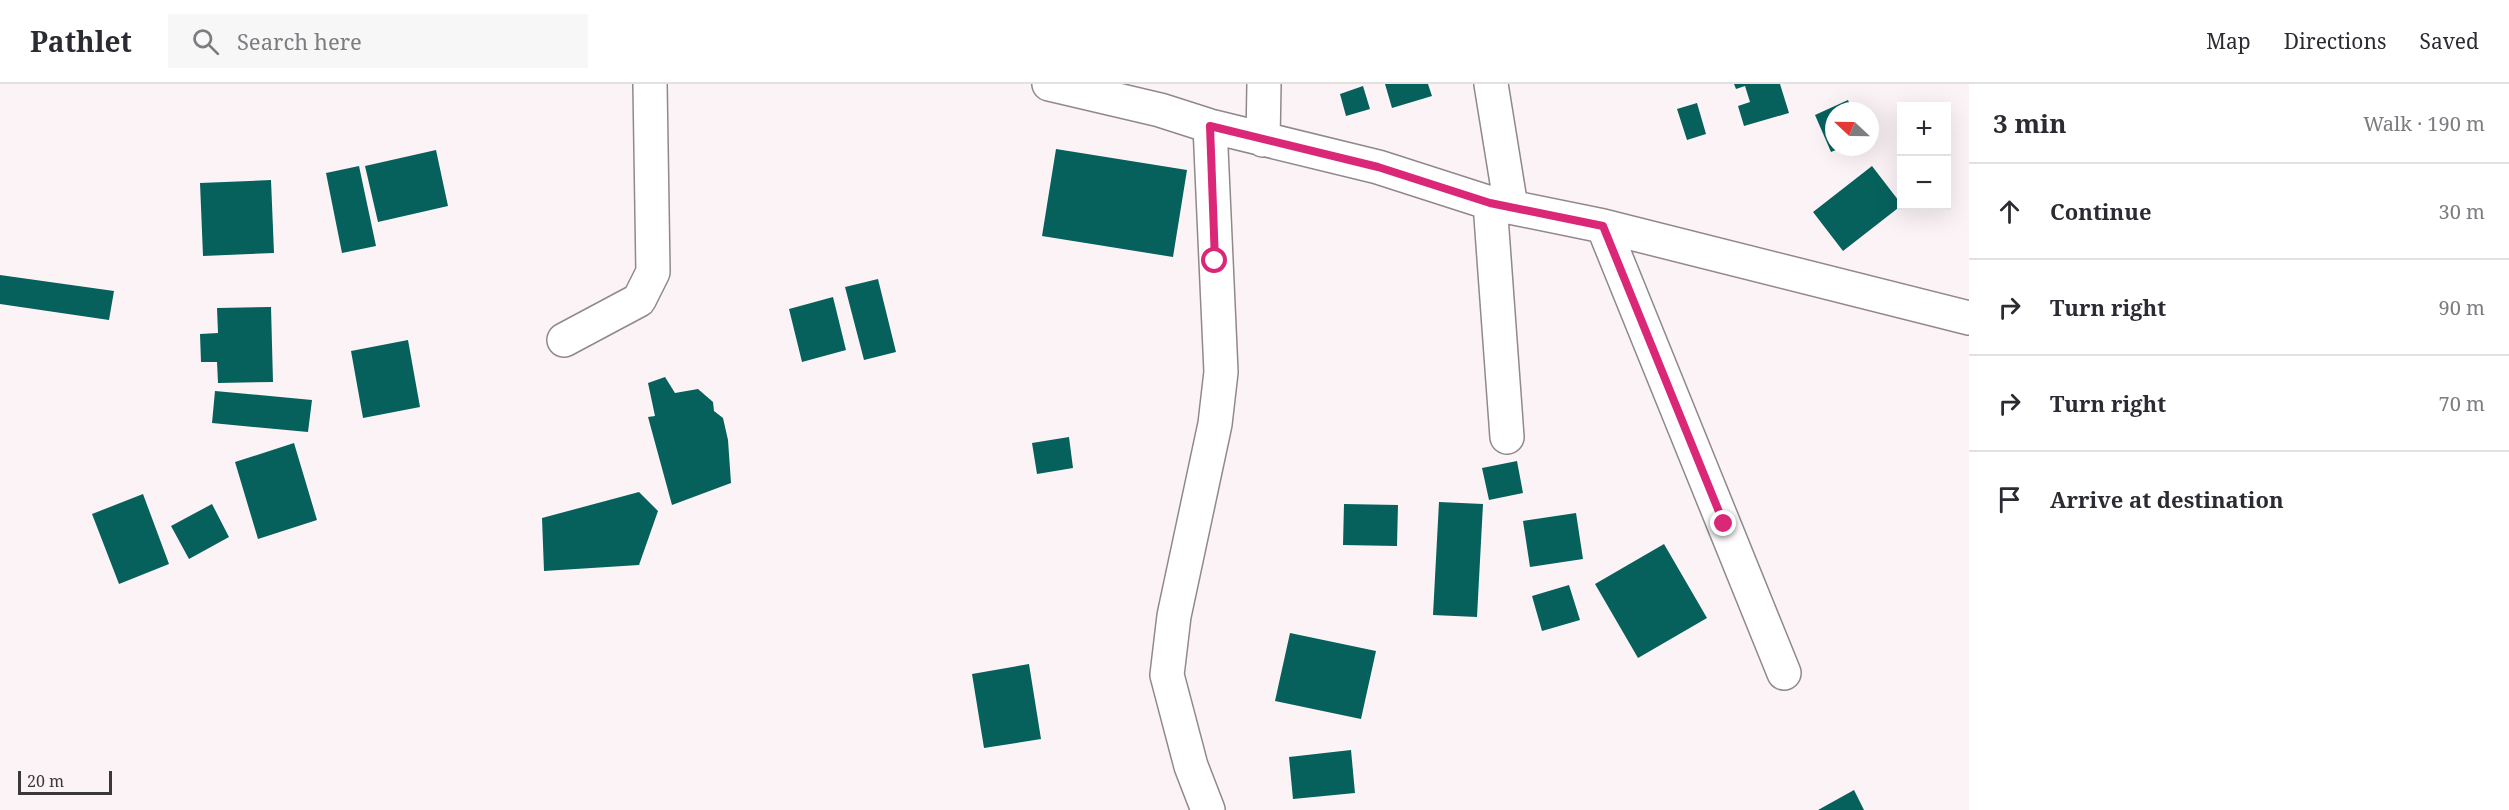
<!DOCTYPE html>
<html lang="en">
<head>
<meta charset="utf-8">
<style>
	body { margin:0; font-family:"Noto Serif",serif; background:#f7f7f7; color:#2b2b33 }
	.controls { position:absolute; right:18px; top:18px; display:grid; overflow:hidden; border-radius:0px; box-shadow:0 6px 24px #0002 }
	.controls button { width:54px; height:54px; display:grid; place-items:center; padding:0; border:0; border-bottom:2px solid #e1e1e2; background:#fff; color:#2b2b33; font:30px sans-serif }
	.compass { position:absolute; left:1825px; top:18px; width:54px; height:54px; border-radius:50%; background:#fff; box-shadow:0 6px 24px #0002; rotate:292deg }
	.scale { position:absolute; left:18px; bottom:15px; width:94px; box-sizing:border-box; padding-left:6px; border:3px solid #3b3839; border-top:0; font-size:16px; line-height:21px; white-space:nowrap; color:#3b3839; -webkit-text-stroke:4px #fcf3f6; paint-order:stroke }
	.stop { position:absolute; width:18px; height:18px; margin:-14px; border:4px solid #db2777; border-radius:50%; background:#fff }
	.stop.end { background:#db2777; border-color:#fff; box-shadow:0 2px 6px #0008 }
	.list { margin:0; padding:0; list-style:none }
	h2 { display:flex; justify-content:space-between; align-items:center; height:78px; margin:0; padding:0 24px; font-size:26px }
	h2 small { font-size:20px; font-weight:400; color:#7c7c81 }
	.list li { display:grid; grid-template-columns:39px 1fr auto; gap:18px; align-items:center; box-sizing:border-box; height:96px; padding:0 24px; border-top:2px solid #e1e1e2 }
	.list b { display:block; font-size:22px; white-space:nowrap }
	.list em { font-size:20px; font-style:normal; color:#7c7c81 }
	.icon { flex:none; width:33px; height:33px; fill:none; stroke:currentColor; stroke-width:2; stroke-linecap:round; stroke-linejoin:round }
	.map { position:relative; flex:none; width:1969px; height:726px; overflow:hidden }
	header { display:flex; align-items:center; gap:36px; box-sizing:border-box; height:84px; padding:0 30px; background:#fff; border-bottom:2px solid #e1e1e2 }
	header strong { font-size:28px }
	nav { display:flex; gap:33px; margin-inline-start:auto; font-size:21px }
	.search { width:420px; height:54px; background:#f7f7f7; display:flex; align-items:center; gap:15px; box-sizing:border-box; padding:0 21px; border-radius:0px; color:#7c7c81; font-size:22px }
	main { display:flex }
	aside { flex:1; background:#fff }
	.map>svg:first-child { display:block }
</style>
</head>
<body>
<header>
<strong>Pathlet</strong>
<div class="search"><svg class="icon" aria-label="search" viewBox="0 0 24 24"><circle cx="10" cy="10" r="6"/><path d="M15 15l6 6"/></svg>Search here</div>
<nav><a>Map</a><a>Directions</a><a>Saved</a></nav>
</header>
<main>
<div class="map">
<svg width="1969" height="726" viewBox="0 0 1969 726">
	<rect width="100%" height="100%" fill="#fcf3f6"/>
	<!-- building -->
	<path fill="#06615c" d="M1385 0H1428L1432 12 1392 24Z
		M1734 0H1780L1789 29 1744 42 1738 22 1750 18 1745 2 1736 5Z
		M1363 2 1370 25 1346 32 1340 10Z
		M1848 16 1852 27H1834V63H1843L1831 68 1815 31Z
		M1697 19 1706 50 1687 56 1677 25Z
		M1056 65 1187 86 1173 173 1042 152Z
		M436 66 448 122 378 138 365 82Z
		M359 82 376 162 342 169 326 89Z
		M1872 82 1902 121 1843 167 1813 128Z
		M271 96 274 169 203 172 200 99Z
		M0 191 114 207 109 236 0 220Z
		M878 195 896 268 864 276 845 203Z
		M833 213 846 266 802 278 789 225Z
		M271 223 273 298 218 299 217 278H201L200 250 218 249 217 224Z
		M408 256 420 323 363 334 351 267Z
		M665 293 675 309 698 305 713 318 714 327 723 334 728 356 731 399 672 421 648 333 655 332 648 299Z
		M215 307 312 316 308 348 212 339Z
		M1069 353 1073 384 1037 390 1032 359Z
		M294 359 317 436 258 455 235 378Z
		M1517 377 1523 409 1489 416 1482 384Z
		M639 408 658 427 639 481 544 487 542 434Z
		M143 410 169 480 119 500 92 430Z
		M1439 418 1483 420 1477 533 1433 531Z
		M212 420 229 453 189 475 171 442Z
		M1344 420 1398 421 1397 462 1343 461Z
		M1576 429 1583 475 1530 483 1523 437Z
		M1664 460 1707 534 1638 574 1595 500Z
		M1569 501 1580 536 1542 547 1532 512Z
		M1290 549 1376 567 1361 635 1275 617Z
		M1029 580 1041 655 984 664 972 590Z
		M1351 666 1355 709 1293 715 1289 673Z
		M1854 706 1864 726H1818Z"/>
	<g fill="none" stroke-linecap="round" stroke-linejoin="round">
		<!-- minor casing -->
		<g stroke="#90888b" stroke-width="36">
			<path id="minor" d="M1049 0 1160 26 1210 42 1378 83 1490 119 1603 142 1969 234
				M1491 0 1511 123
				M1263 56 1264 0
				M1490 119 1507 353
				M1603 142 1784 589
				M564 256 639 216 653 188 650 0
				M1208 726 1191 682 1167 591 1174 532 1215 340 1221 288 1210 42"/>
		</g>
		<!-- minor -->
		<use href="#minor" stroke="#fff" stroke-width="33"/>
	</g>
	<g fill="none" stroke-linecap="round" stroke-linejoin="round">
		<!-- route -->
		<path stroke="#db2777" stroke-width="8" d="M1215 177 1210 42 1378 83 1490 119 1603 142 1724 440"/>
	</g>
</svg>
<div class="controls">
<button>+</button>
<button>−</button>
</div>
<svg class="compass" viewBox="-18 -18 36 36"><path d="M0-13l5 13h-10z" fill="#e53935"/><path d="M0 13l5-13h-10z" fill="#7c7c81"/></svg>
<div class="scale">20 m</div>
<div class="stop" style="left:1215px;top:177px"></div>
<div class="stop end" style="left:1724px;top:440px"></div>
</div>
<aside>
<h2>3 min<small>Walk · 190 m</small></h2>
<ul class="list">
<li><svg class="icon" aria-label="ahead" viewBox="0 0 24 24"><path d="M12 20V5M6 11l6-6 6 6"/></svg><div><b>Continue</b></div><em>30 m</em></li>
<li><svg class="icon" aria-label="right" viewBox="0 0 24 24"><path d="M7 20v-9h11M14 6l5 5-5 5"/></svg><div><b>Turn right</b></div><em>90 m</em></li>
<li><svg class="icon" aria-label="right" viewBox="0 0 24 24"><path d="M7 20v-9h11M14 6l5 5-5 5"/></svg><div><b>Turn right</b></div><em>70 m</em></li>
<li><svg class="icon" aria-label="arrive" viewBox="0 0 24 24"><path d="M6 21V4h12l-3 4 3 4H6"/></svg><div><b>Arrive at destination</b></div></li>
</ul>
</aside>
</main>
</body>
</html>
